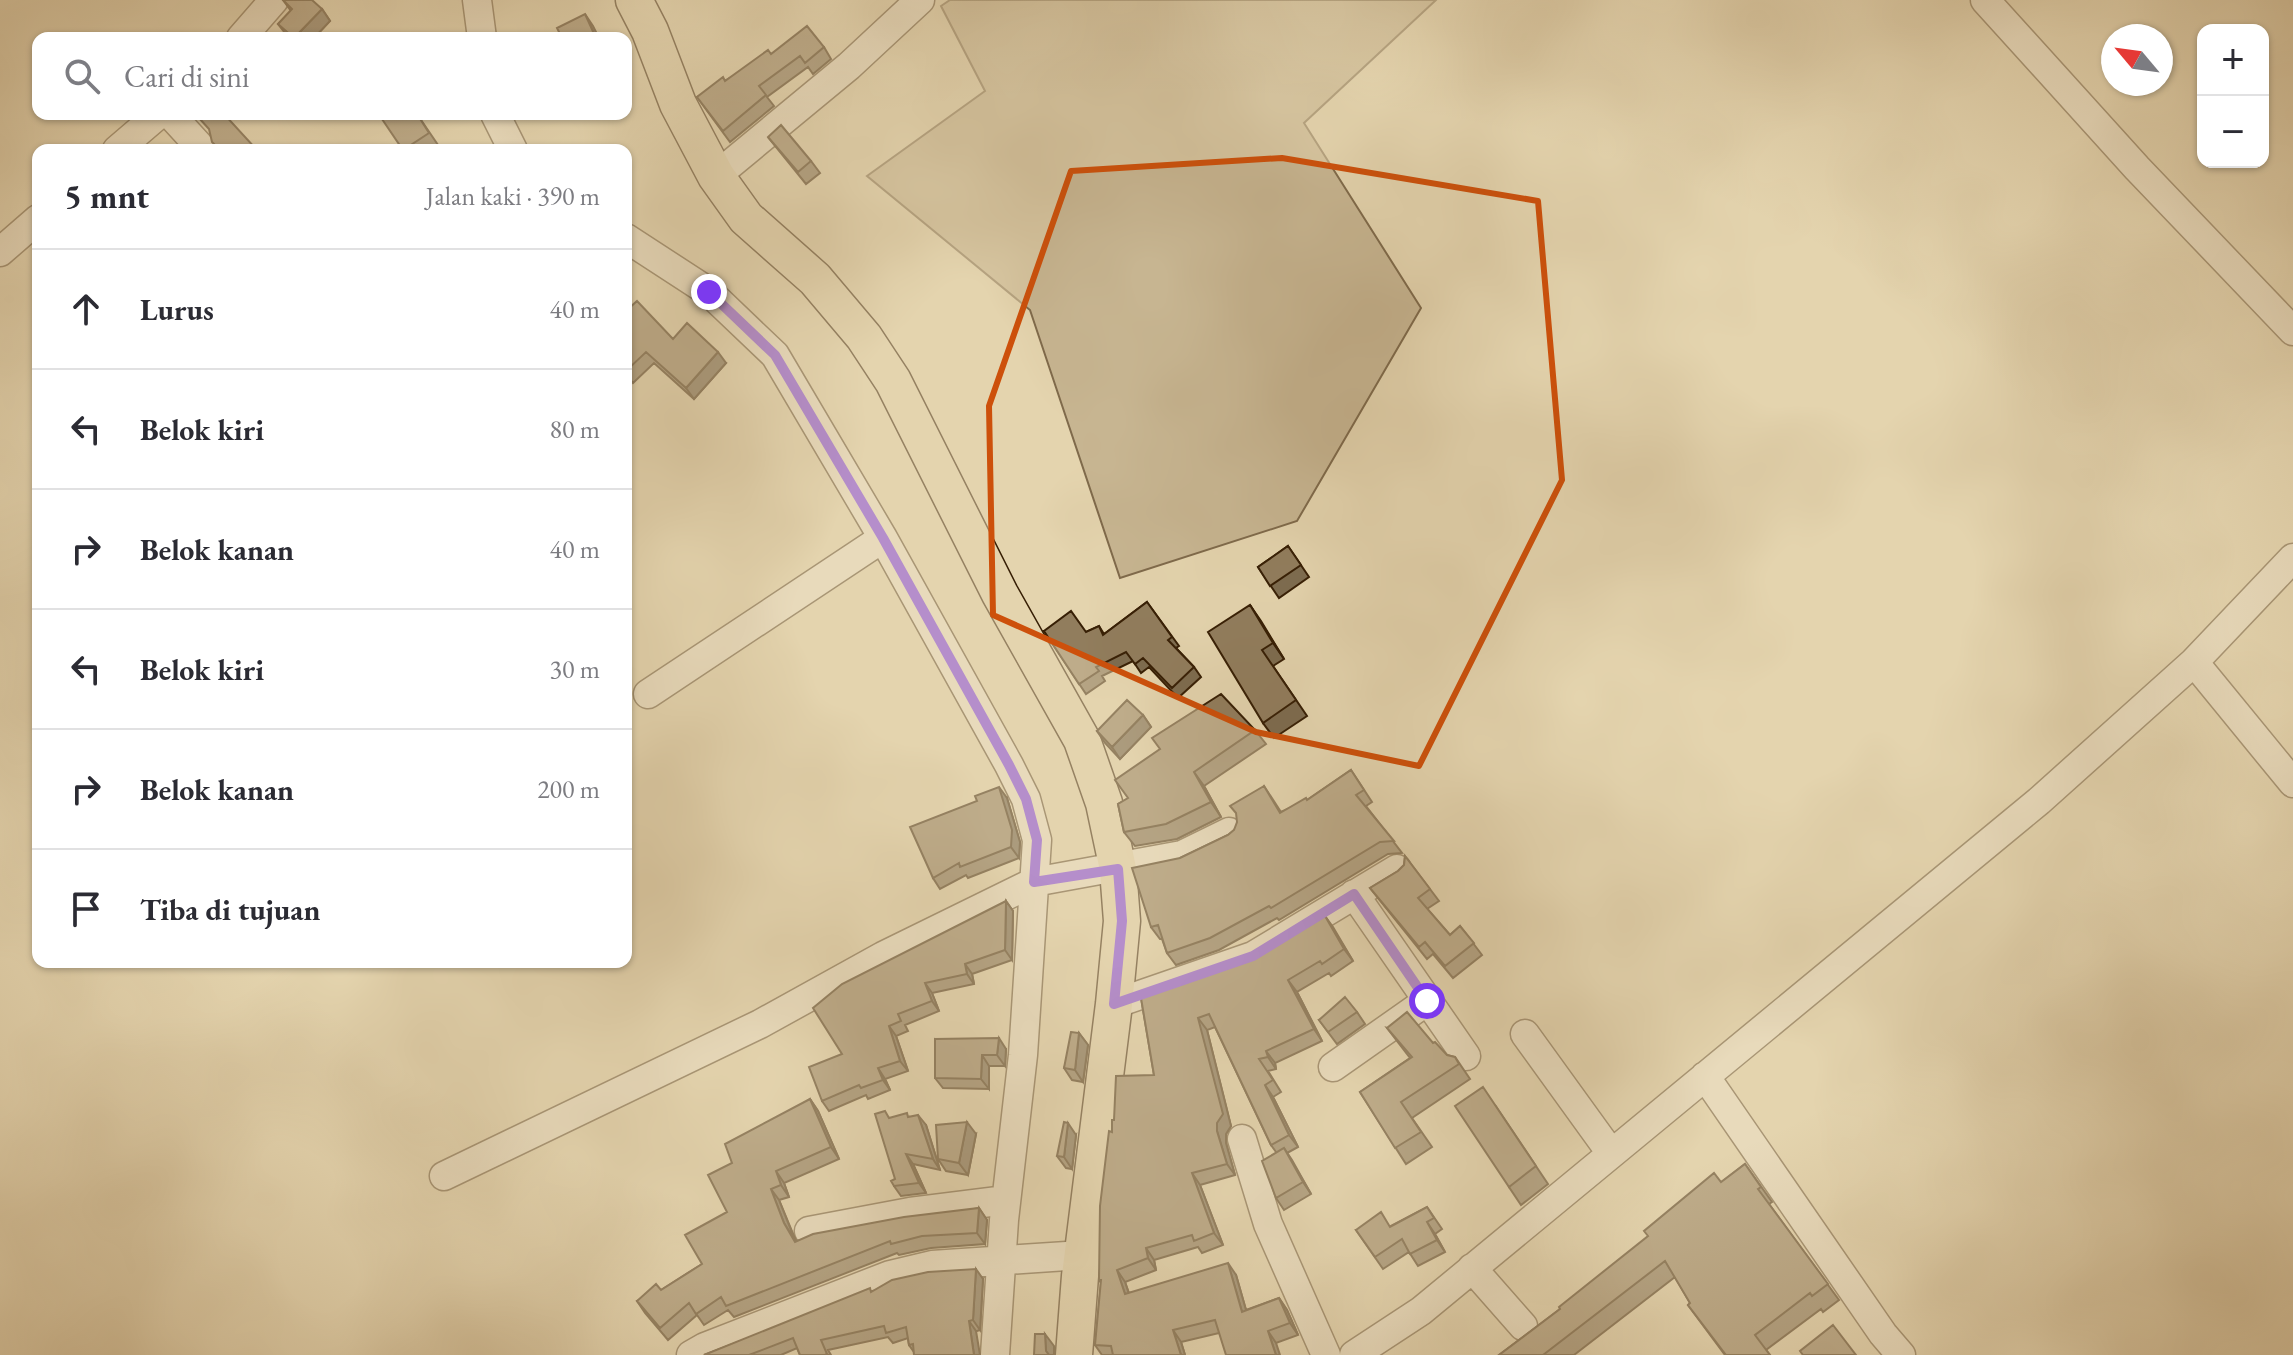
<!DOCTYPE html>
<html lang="id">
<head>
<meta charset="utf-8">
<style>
	body { margin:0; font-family:"EB Garamond",serif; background:#f2f2f3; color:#2b2b33 }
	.controls { position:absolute; right:24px; top:24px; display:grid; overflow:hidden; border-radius:16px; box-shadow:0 2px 6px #0004 }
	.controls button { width:72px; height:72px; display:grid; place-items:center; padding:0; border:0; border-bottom:2px solid #e1e1e2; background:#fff; color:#2b2b33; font:40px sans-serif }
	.compass { position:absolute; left:2101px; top:24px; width:72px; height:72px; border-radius:50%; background:#fff; box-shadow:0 2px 6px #0004; rotate:299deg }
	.stop { position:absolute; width:24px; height:24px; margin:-18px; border:6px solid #7c3aed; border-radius:50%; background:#fff }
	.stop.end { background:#7c3aed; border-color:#fff; box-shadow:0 2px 8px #0008 }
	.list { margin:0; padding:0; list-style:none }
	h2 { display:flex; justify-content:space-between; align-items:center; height:104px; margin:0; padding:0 32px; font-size:34px }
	h2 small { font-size:26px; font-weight:400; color:#7c7c81 }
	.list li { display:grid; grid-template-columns:52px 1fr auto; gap:24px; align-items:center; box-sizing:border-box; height:120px; padding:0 32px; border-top:2px solid #e1e1e2 }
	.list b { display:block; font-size:30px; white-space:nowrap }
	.list em { font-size:26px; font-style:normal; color:#7c7c81 }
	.icon { flex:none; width:44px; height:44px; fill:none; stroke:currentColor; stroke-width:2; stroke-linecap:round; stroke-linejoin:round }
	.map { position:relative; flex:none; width:2293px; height:1355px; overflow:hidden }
	.search { position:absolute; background:#fff; box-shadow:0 2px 6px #0004; left:32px; top:32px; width:600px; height:88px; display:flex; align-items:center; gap:20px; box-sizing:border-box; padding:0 28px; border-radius:16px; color:#7c7c81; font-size:30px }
	.panel { position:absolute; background:#fff; box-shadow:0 2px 6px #0004; left:32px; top:144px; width:600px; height:824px; border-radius:16px }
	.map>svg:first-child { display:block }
</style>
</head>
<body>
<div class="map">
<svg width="2293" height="1355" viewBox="0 0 2293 1355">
	<rect width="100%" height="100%" fill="#e4d4ae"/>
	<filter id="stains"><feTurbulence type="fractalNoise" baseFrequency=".0025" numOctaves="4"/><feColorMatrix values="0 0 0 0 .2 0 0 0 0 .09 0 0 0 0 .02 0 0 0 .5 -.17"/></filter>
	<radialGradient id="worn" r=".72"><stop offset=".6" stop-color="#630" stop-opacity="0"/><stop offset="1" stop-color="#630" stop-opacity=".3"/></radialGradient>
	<!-- green -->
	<path fill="#c7b591" stroke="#7f6a4b" stroke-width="2" d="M950 0H1436L1304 123 1421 308 1297 521 1120 578 1030 310 867 176 985 91 941 6Z"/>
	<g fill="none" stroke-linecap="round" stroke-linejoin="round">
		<!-- minor casing -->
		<g stroke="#624c2f" stroke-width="31">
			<path id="minor" d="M477 0 482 38
				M1985 0 2137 168 2293 331
				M241 38 274 0
				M170 114 203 150
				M495 114 513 150
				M117 150 159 114
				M716 176 849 66 920 0
				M626 238 709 292 775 355 883 538 1009 765 1026 799 1037 840 1023 1055 1004 1220 995 1355
				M0 252 38 219
				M2194 662 2293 783
				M648 694 883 538
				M1354 894 1466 1056
				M1114 1004 1253 956 1397 869
				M1525 1034 1611 1153
				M1333 1067 1427 1001
				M1705 1076 1883 1334 1901 1355
				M1242 1139 1268 1224 1326 1355
				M444 1176 760 1024 883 956 1034 882 1182 855 1229 832
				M809 1231 910 1212 1006 1200
				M1472 1268 1523 1326
				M691 1355 705 1347 890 1275 932 1265 1082 1255
				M1354 1355 1421 1311 2039 801 2194 662 2293 558"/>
		</g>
		<!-- major casing -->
		<g stroke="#371f05" stroke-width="39">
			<path id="major" d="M634 0 650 31 678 104 716 176 746 218 815 279 864 337 893 381 1000 594 1082 740 1104 803 1118 869 1122 921 1114 1004 1080 1276 1074 1355"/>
		</g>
		<!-- minor -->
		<use href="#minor" stroke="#ede3ca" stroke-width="28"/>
		<!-- major -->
		<use href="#major" stroke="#e4d4ae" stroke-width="36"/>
	</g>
	<!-- wall -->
	<path fill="#7d6c50" stroke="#371f05" stroke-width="2" d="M283 0 322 9 330 21 314 38H289L278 24 291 11Z
		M824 47 831 59 813 74 808 67 767 97 774 106 730 142 697 97 771 54Z
		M417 114 438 145 430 150H403Z
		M768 137 811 161 820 173 806 184Z
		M626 311 673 339 726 363 694 399 654 363 633 383 626 375Z
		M1288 546 1309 577 1279 598 1258 567Z
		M1147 602 1179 646 1176 648 1194 667 1201 677 1178 698 1149 667 1141 673 1133 661 1102 676 1105 681 1086 694 1044 631 1086 632 1099 626 1104 634Z
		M1250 605 1284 659 1273 666 1307 716 1274 738 1263 723Z
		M1143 715 1151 727 1120 759 1105 743 1097 731Z
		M1255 730 1266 744 1204 786 1221 817 1177 839 1135 846 1124 832 1118 804Z
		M1351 770 1372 802 1366 806 1402 853 1388 854 1279 920 1277 918 1219 950 1176 965 1167 953 1162 939H1160L1151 927 1180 858 1228 835 1234 830 1264 786 1281 812 1307 800Z
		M1007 798 1020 842 1019 858 968 878 966 875 940 889 933 878Z
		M1405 856 1439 901 1427 909 1450 935 1460 926 1482 955 1453 978 1433 954 1427 959 1370 888 1398 871 1404 865Z
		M1006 901 1013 911 1012 960 972 974 974 984 932 993 939 1011 905 1025 908 1031 896 1036 908 1071 885 1079 890 1090 868 1099 866 1095 829 1111 822 1101 842 1054Z
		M1325 916 1353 961 1331 976 1329 973 1297 992 1322 1041 1275 1063 1276 1069 1268 1071 1281 1092 1273 1097 1298 1147 1287 1153 1311 1194 1284 1210 1276 1198V1152L1271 1145 1215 1027 1207 1030 1231 1126 1226 1134V1143L1235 1175 1200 1185 1223 1245 1202 1253 1198 1247 1154 1260 1156 1270 1125 1282 1129 1293 1236 1275 1246 1310 1279 1298 1287 1310 1298 1335 1276 1343 1219 1333 1181 1342 1185 1355H1102L1095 1345 1101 1283 1099 1280 1112 1132 1114 1120 1154 1075 1141 998 1251 960Z
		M1357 1012 1365 1024 1337 1044 1319 1020Z
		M1387 1028 1433 1043 1447 1055 1455 1057 1470 1079 1412 1118 1432 1147 1406 1164 1360 1092 1410 1058Z
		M1079 1033 1088 1045 1083 1082 1072 1080 1064 1068Z
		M935 1039 1006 1049 1005 1066H989V1089L943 1088 935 1078Z
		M810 1099 818 1111 839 1159 784 1183 789 1197 779 1200 796 1241 979 1208 987 1220 985 1244 931 1248 899 1255 897 1253 734 1317 728 1310 704 1325 697 1315 668 1340 645 1313 637 1301 661 1290 702 1264 727 1212 732 1163Z
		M1495 1105 1548 1184 1521 1205 1509 1187Z
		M910 1117 926 1125 940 1170 913 1164 926 1193 901 1196 894 1186Z
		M976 1134 968 1175 946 1171 938 1159Z
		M1076 1135 1072 1169 1066 1168 1057 1156Z
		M1745 1164 1772 1202 1769 1204 1839 1300 1823 1312 1821 1309 1766 1350 1770 1355H1725L1688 1305 1690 1303 1675 1277 1574 1355H1499L1560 1309Z
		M1427 1207 1442 1229 1435 1234 1445 1252 1418 1266 1409 1252 1383 1269 1356 1230 1391 1226Z
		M983 1279 980 1330 914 1352 909 1345 908 1338 893 1343 888 1337 828 1350 831 1355H800L797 1348 781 1355H704L872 1291Z"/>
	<!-- shaded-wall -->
	<path fill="#665841" stroke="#371f05" stroke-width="2" d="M322 9 330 21 314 38H294Z
		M585 14 593 26 599 38H596Z
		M718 352 726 363 694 399 686 388Z
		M1250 605 1261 621 1284 659 1273 643Z
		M1143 715 1151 727 1120 759 1112 747Z
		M1194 772 1204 786 1221 817 1211 802Z
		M999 787 1007 798 1020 842 1019 858 1011 847Z
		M1006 901 1013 911 1012 960 1005 950Z
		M1325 916 1333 927 1353 961 1344 949Z
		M965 964 972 974 974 984 967 974Z
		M1288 980 1297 992 1322 1041 1314 1029Z
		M925 983 932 993 939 1011 932 1001Z
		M1198 1018 1207 1030 1231 1126 1226 1134V1143L1235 1175 1227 1164 1217 1131Z
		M889 1026 896 1036 908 1071 900 1061Z
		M1079 1033 1088 1045 1083 1082 1075 1070Z
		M999 1038 1006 1049 1005 1066 997 1055Z
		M1266 1051 1275 1063 1276 1069 1268 1057Z
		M982 1055 989 1066V1089L981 1079Z
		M878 1068 885 1079 890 1090 883 1080Z
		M1265 1085 1273 1097 1298 1147 1289 1135Z
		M810 1099 818 1111 839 1159 831 1147Z
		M918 1115 926 1125 940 1170 933 1159Z
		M967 1122 976 1134 968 1175 959 1163Z
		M1068 1123 1076 1135 1072 1169 1064 1157Z
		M1284 1148 1292 1160 1311 1194 1303 1182Z
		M906 1154 913 1164 926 1193 919 1183Z
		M776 1171 784 1183 789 1197 781 1185Z
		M1192 1173 1200 1185 1223 1245 1214 1233Z
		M771 1189 779 1200 793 1235 803 1253 784 1223Z
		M979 1208 987 1220 985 1244 977 1233Z
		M1427 1222 1435 1234 1445 1252 1437 1240Z
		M1146 1248 1154 1260 1156 1270 1148 1258Z
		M1228 1263 1236 1275 1250 1324 1242 1312Z
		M976 1269 983 1279 980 1330 973 1320Z
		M1117 1270 1125 1282 1133 1306 1125 1294Z
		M1279 1298 1287 1310 1298 1335 1290 1323Z
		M969 1321 976 1331 980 1355H974Z
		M1173 1330 1181 1342 1185 1355H1181Z
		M1268 1331 1276 1343 1280 1355H1276Z
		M1045 1334 1054 1346V1355H1049L1046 1351Z"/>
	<!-- building -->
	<path fill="#917d5d" stroke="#371f05" stroke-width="2" d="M283 0H312L322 9 294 38 278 24 292 9Z
		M585 14 596 38H562L557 28Z
		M807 26 824 47 805 63 800 56 759 86 766 95 723 131 697 97 723 77 725 81 768 50 771 54Z
		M204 114H224L257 150H232L231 149 220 150 212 142 209 129 199 118Z
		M389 114H417L429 133 403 150 382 119Z
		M781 125 811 161 798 172 768 137Z
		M637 301 673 339 687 323 718 352 686 388 646 352 626 371V311Z
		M1288 546 1301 565 1270 586 1258 567Z
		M1147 602 1172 637 1168 640 1194 667 1172 688 1143 658 1135 664 1126 652 1096 667 1099 671 1079 684 1044 631 1071 611 1086 632 1099 626 1103 635Z
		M1250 605 1273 643 1262 650 1296 700 1263 723 1208 632Z
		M1221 694 1255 730 1194 772 1211 802 1166 824 1124 832 1118 804 1128 798 1115 780 1160 749 1152 738Z
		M1127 700 1143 715 1112 747 1097 731Z
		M1351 770 1364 790 1356 795 1394 841 1380 842 1271 908 1269 906 1210 938 1167 953 1158 925 1151 927 1132 868 1180 858 1228 835 1234 830 1237 822 1236 813 1230 806 1264 786 1280 813 1306 798 1307 800Z
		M999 787 1012 830 1011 847 960 867 959 863 933 878 910 827 977 801 975 796Z
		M1405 856 1430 889 1418 898 1450 935 1460 926 1474 943 1445 966 1425 942 1419 947 1370 888 1398 871 1404 865Z
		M1006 901 1005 950 965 964 967 974 925 983 932 1001 898 1014 901 1021 889 1026 900 1061 878 1068 883 1080 861 1088 859 1085 822 1101 809 1067 842 1054 813 1008 842 984Z
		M1325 916 1344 949 1322 964 1320 961 1288 980 1314 1029 1266 1051 1268 1057 1259 1059 1273 1080 1265 1085 1289 1135 1271 1145 1209 1014 1198 1018 1223 1114 1217 1123V1131L1227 1164 1192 1173 1214 1233 1194 1241 1192 1235 1146 1248 1148 1258 1117 1270 1125 1294 1228 1263 1242 1312 1279 1298 1290 1323 1268 1331 1276 1355H1226L1215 1320 1173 1330 1181 1355H1113L1111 1346 1095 1345 1101 1280H1099L1100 1206 1109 1131 1112 1132V1120H1114L1116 1076 1154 1075 1141 998 1251 960Z
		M1345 997 1357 1012 1328 1032 1319 1020Z
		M1407 1012 1433 1043 1435 1042 1447 1055 1455 1057 1459 1064 1401 1102 1421 1132 1395 1148 1360 1092 1412 1057 1387 1028Z
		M1071 1032 1079 1033 1075 1070 1064 1068Z
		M999 1038 997 1055H982L981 1079 935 1078V1039Z
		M1483 1087 1536 1166 1509 1187 1455 1106Z
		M810 1099 831 1147 776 1171 781 1185 771 1189 784 1223 795 1242 813 1234 904 1217 979 1208 977 1233 922 1236 891 1244 890 1241 726 1306 721 1297 696 1314 689 1303 660 1328 637 1301 656 1284 661 1290 702 1264 685 1235 727 1212 708 1175 732 1163 725 1144Z
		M885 1111 889 1118 907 1113 908 1117 918 1115 933 1159 906 1154 919 1183 894 1186 891 1181 895 1179 875 1114Z
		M967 1122 959 1163 938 1159 936 1125Z
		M1064 1122 1068 1123 1064 1157 1057 1156Z
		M1284 1148 1303 1182 1276 1198 1262 1161Z
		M1745 1164 1761 1187 1758 1189 1828 1284 1812 1296 1810 1293 1755 1335 1770 1355H1726L1688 1305 1690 1303 1665 1261 1543 1355H1499L1560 1309 1559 1307 1648 1236 1644 1231 1714 1173 1721 1182Z
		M1427 1207 1434 1218 1427 1222 1437 1240 1410 1254 1402 1239 1375 1257 1356 1230 1381 1212 1390 1227Z
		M976 1269 973 1320 969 1321 974 1355H914L913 1344 909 1345 906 1327 886 1333 884 1326 821 1340 827 1354 825 1355H800L793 1338 749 1355H704L870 1288 871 1292 892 1280 928 1272Z
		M1833 1325 1856 1355H1803L1800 1351Z
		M1035 1334H1045L1046 1351 1049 1355H1034Z"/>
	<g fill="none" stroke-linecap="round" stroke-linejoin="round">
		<!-- route -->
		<path stroke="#7c3aed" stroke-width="10" d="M709 292 775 355 883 538 1009 765 1026 799 1037 840 1034 882 1118 869 1122 921 1114 1004 1253 956 1354 894 1427 1001"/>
	</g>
	<!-- marked area -->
	<path d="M0 0H2293V1355H0ZM1282 158 1538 201 1562 480 1419 766 1256 732 993 615 989 406 1071 171Z" fill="#e4d4ae" fill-opacity=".55" fill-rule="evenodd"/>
	<path fill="none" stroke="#cd500b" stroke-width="6" stroke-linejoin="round" d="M1282 158 1538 201 1562 480 1419 766 1256 732 993 615 989 406 1071 171Z"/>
	<rect width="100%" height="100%" filter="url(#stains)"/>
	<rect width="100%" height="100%" fill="url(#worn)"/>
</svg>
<div class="controls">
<button>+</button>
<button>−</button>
</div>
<svg class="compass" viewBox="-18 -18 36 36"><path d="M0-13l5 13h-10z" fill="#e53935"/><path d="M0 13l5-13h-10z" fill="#7c7c81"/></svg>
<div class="stop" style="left:1427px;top:1001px"></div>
<div class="stop end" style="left:709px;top:292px"></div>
<div class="search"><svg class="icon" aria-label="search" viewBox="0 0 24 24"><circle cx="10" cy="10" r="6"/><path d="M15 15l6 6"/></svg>Cari di sini</div>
<section class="panel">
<h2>5 mnt<small>Jalan kaki · 390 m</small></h2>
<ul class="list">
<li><svg class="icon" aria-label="ahead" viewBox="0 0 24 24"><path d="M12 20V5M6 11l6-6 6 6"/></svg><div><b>Lurus</b></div><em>40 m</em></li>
<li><svg class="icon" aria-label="left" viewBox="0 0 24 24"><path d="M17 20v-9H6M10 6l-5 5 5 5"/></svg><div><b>Belok kiri</b></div><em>80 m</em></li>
<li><svg class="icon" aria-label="right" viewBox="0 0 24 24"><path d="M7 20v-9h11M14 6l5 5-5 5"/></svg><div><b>Belok kanan</b></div><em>40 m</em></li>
<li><svg class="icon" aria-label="left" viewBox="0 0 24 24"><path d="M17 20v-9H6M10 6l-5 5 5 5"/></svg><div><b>Belok kiri</b></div><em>30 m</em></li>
<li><svg class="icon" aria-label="right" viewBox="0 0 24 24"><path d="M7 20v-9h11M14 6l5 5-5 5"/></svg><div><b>Belok kanan</b></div><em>200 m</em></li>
<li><svg class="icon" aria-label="arrive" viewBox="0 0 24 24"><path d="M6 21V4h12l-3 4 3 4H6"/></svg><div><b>Tiba di tujuan</b></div></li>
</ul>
</section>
</div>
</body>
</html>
